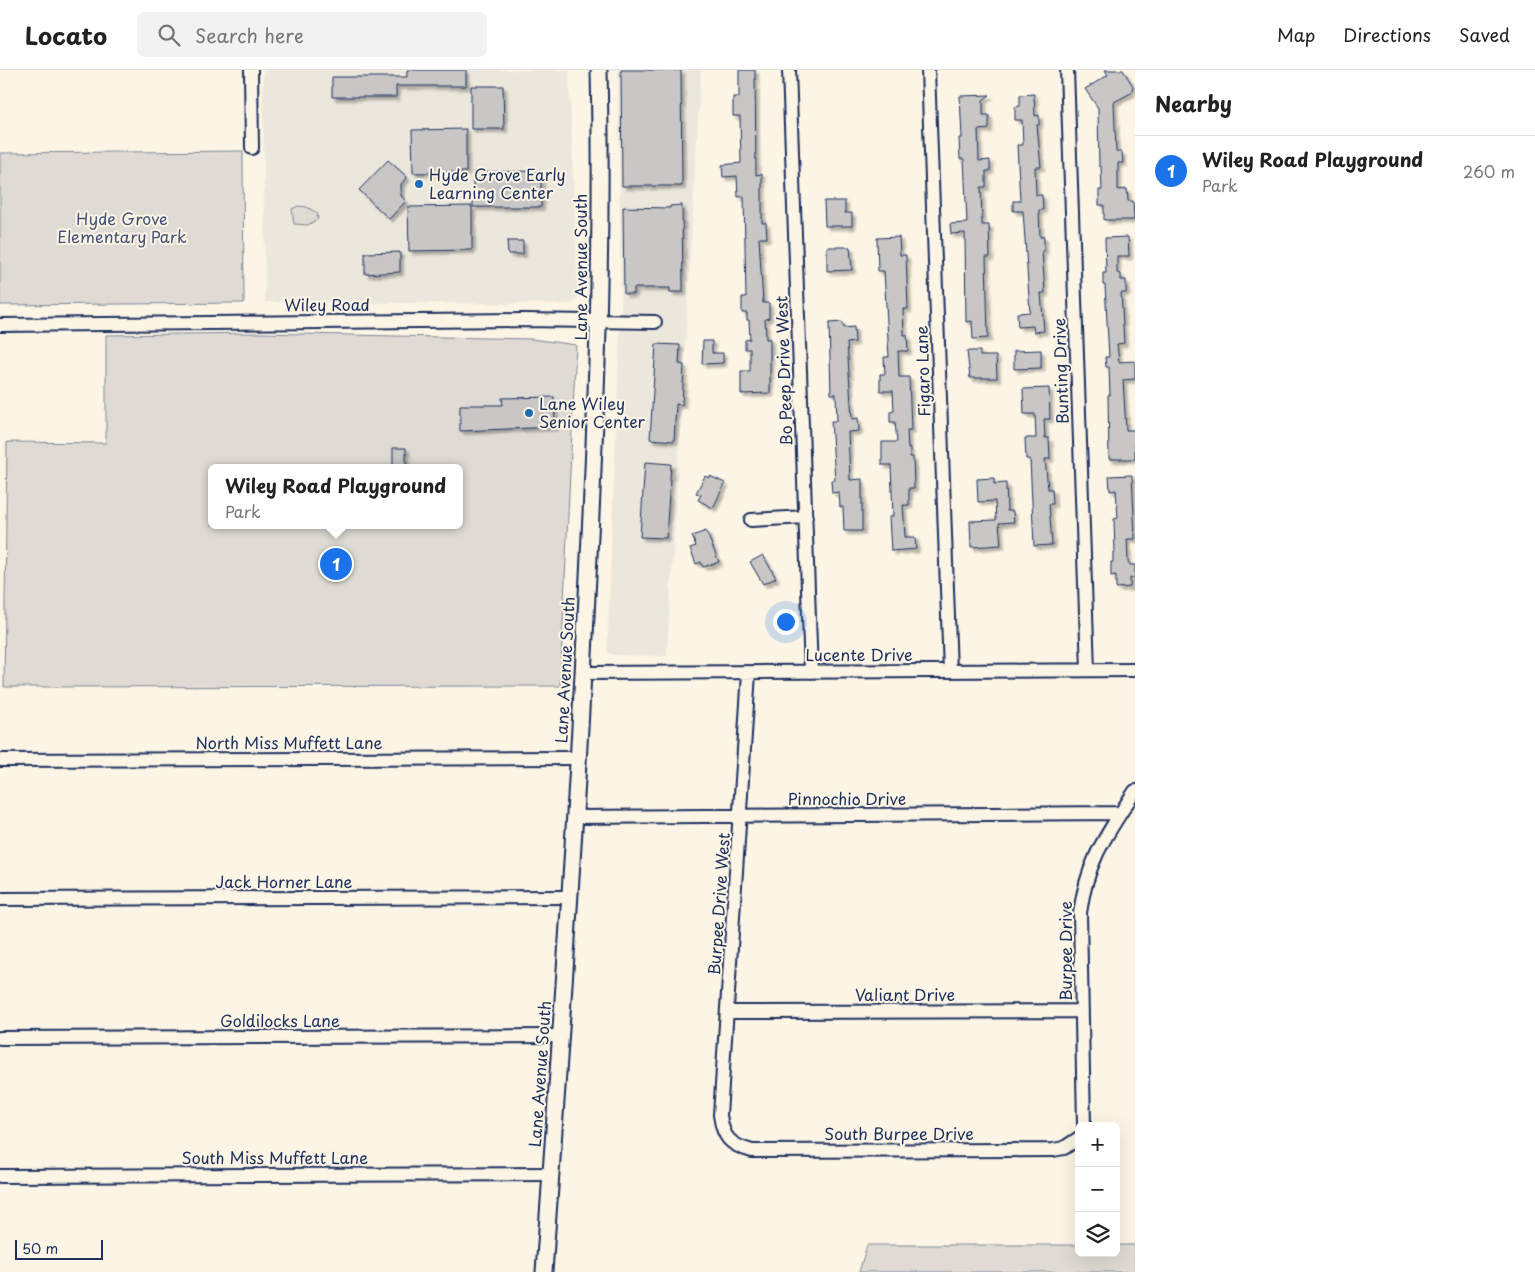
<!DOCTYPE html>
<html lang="en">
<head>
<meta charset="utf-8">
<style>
	body { margin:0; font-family:"Playpen Sans",sans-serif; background:#f2f2f2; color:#222 }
	.controls { position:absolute; right:15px; bottom:15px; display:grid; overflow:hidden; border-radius:8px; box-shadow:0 5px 20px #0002 }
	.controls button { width:45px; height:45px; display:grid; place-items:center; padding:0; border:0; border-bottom:1px solid #e0e0e0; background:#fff; color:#222; font:25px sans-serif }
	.scale { position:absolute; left:15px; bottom:12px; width:88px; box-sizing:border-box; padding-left:5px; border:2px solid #1b2f5e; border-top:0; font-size:14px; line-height:18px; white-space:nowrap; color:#1b2f5e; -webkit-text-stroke:4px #fcf5e5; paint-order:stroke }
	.you { position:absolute; left:785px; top:551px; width:18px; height:18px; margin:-12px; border:4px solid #fff; border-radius:50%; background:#1a73e8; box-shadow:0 0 0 8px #1a73e833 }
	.badge { display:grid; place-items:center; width:32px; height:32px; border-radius:50%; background:#1a73e8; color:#fff; font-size:16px; font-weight:700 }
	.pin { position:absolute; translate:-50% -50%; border:2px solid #fff; box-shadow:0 1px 5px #0006 }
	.popup { position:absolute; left:208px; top:394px; width:255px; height:65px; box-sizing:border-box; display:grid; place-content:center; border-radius:8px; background:#fff; filter:drop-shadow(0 1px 4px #0005); font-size:16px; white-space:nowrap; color:#767676 }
	.popup b { font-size:19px; color:#222 }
	.popup::after { content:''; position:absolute; left:50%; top:100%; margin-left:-10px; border:10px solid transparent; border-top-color:#fff }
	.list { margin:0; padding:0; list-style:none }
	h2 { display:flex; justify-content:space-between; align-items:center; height:65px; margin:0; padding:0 20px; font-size:21px }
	h2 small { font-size:16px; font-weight:400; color:#767676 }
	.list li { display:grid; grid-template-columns:32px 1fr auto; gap:15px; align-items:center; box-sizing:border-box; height:70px; padding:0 20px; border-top:1px solid #e0e0e0 }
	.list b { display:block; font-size:19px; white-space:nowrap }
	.list p { margin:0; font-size:16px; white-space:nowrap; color:#767676 }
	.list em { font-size:16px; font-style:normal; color:#767676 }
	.icon { flex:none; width:28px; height:28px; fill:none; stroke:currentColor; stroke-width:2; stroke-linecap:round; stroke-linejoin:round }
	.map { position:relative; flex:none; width:1135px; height:1202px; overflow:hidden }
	header { display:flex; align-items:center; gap:30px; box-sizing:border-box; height:70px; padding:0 25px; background:#fff; border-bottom:1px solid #e0e0e0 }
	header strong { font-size:24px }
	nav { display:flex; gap:28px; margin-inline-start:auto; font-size:18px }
	.search { width:350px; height:45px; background:#f2f2f2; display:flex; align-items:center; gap:12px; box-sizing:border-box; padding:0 18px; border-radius:8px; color:#767676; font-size:19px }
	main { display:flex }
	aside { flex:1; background:#fff }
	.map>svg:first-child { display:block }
</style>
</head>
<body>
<header>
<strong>Locato</strong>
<div class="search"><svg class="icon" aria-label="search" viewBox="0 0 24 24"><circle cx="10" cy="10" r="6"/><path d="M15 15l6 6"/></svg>Search here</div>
<nav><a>Map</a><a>Directions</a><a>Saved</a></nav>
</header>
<main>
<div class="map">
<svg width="1135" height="1202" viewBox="0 0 1135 1202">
	<defs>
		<filter id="shadow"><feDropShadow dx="3.5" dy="3.5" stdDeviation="1" flood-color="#0004"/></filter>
	</defs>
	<rect width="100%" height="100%" fill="#fcf5e5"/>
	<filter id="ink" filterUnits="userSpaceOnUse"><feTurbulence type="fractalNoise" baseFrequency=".02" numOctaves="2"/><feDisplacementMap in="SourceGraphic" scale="10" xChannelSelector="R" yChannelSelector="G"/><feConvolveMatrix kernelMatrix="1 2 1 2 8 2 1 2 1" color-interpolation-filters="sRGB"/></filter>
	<g filter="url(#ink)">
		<!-- built -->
		<path fill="#ece7dc" d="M263 0H569L578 229 571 234 265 232Z
			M618 0H701L667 586 613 585 607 582 621 234Z"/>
		<!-- green -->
		<path fill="#dfdbd4" stroke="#7d8599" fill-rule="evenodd" d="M243 81 244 233 0 235V83Z
			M298 136 307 137 317 143 318 149 308 155 294 154 292 139Z
			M259 263 531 269 576 275 560 616 4 617 7 372 106 373V265ZM212 398H460V455H212Z
			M867 1175H1079V1183H1116V1175H1135V1202H859Z"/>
		<!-- building -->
		<path fill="#c8c7c6" stroke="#1b2f5e" filter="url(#shadow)" d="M407 0H466V16H396V27H332V7H407Z
			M621 0H681L682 116H622Z
			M739 0H755L756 105 762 104V153H766L767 168H759L763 233H769V248L765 249 766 269H770V323L741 324V301H750V279H745V270L750 269 749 250H747V243H742V227H746L744 126 738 127 737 106 723 107 722 95 741 93 740 46H733V27H739Z
			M1105 0H1123L1133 16 1131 23 1114 32 1116 82H1122L1123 93H1118V120L1127 119 1128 131H1133L1134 150H1104V135H1099V120H1102L1101 96H1099L1098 38 1085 19 1108 5Z
			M471 16H503L504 59H471Z
			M1034 24 1035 46 1039 45V55H1037L1041 97H1035L1036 125H1042L1043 140H1039L1040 167H1044V181H1042L1045 223H1041L1044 261 1034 262 1033 256 1018 257 1017 243 1030 242 1023 141H1013V131H1020L1017 75H1023L1022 50H1015V37L1020 36V25Z
			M990 25 983 30V45H989V59L978 60 979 91 990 90V101H986V117H981L982 155H989L990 187H986L988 268 973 269 972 251 966 252 965 163 951 164 950 154 967 153 964 89H960L959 68H962L960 26Z
			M466 59V102L413 103 412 60Z
			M388 90 407 107 401 114V126L406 131 389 149 359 120Z
			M541 101V137H473V102Z
			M824 131H845V143H852V156H825Z
			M682 135 683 222H670V218H634V224H624L623 137 670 138V136Z
			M472 136V180L409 181 408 137Z
			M899 167 900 185H906L908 239H903L904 265H907L908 281H898L899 307H909L911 360H907L908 379 910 378V387H913L914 418H909V435H903L905 467H915L916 479 891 481 889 447 893 446 891 395H882V372H897L895 352H890V342L894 341 893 321H880V304H885L884 287H889L884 201H878L877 168Z
			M1128 167 1129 186H1117V203L1121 204V210H1126V223H1121L1124 273 1117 274 1119 292 1135 291V309L1123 310 1126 360H1135V389H1109L1108 325H1110L1109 297H1106L1105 287H1109L1105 215H1103V203H1106L1105 168Z
			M507 171H523V184H508Z
			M827 177H850L852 200 827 201Z
			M400 182V202L365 204V183Z
			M842 252 844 258 854 257 855 272 847 273 852 349 858 348 859 361 848 362 850 410 862 409V461H844L843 437H840L839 422 832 423 831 410H835L831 351H837L836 324H831L829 253Z
			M703 271H712V283H723V293L702 294Z
			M656 274 680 275 679 294 684 295 682 335 676 334 674 371 650 369Z
			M1041 280V298L1014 299V281Z
			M967 281H980V286H996L997 308H970Z
			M1049 318 1050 349H1044L1045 368H1049L1050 389H1045L1048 419H1052L1053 434H1049L1052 475 1034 476 1030 389H1026L1025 368H1036L1035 344H1024L1023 319Z
			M554 327 555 357 460 361V335H503L502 328Z
			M393 378H406V396H393Z
			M645 392 671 394 666 468 640 467Z
			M1132 405 1135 469H1127L1128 492 1130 495H1135V508H1130V517L1116 518V505L1111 506V492H1113V482H1115L1114 449 1118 448 1116 420 1110 421 1109 406Z
			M705 406 709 408 710 406 725 413 713 438 698 430 701 425 696 423Z
			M994 408V414L1006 413 1007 441H1013L1014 452 999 453 1001 475 971 477 970 451 996 450 995 431 978 432 977 409Z
			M706 461 719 492 703 497 701 492 696 494 690 478 696 476 692 466Z
			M763 485 776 508 763 514 750 492Z"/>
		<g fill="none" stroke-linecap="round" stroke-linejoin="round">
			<!-- minor casing -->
			<g stroke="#1b2f5e" stroke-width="16">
				<path id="minor" d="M251 0 252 78
					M789 0 811 602
					M928 0 950 601
					M1067 0 1088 600
					M0 255 525 250 655 252
					M751 450 806 447
					M583 603 1135 600
					M749 603 720 1045C723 1068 730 1075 752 1081L1053 1080 1064 1078 1079 1068
					M0 690 578 688
					M575 747 1120 743
					M0 829 569 827
					M728 942 1082 941
					M0 968 561 966
					M1084 1056 1080 843C1087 790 1107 764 1135 721
					M0 1106 551 1104"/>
			</g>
			<!-- major casing -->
			<g stroke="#1b2f5e" stroke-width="19">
				<path id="major" d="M544 1202C560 977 576 751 587 526 596 351 603 175 599 0"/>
			</g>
			<!-- minor -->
			<use href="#minor" stroke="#fcf5e5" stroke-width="12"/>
			<!-- major -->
			<use href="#major" stroke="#fcf5e5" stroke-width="15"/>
		</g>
	</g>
	<!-- markers -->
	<g fill="#1f6fb2" stroke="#fcf5e5" stroke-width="2">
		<circle cx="419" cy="114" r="5"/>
		<circle cx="529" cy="343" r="5"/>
	</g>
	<g text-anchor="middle" stroke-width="4" stroke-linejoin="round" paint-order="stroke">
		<!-- poi labels -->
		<g font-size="16" fill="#1b2f5e" stroke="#fcf5e5" text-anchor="start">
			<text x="429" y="111">Hyde Grove Early<tspan x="429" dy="18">Learning Center</tspan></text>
			<text x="539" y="340">Lane Wiley<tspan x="539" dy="18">Senior Center</tspan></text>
		</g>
		<!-- park labels -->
		<g font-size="16" fill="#425176" stroke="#fcf5e5">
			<text x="122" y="155">Hyde Grove<tspan x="122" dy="18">Elementary Park</tspan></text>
		</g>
		<!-- street labels -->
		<g font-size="16" fill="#1b2f5e" stroke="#fcf5e5">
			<text transform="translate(581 197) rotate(-90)" y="6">Lane Avenue South</text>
			<text x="327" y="241">Wiley Road</text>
			<text transform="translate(784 301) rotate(-92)" y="6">Bo Peep Drive West</text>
			<text transform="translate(923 301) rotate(-92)" y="6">Figaro Lane</text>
			<text transform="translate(1061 301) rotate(-92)" y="6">Bunting Drive</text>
			<text x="859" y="591">Lucente Drive</text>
			<text transform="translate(565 600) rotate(-87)" y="6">Lane Avenue South</text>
			<text x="289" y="679">North Miss Muffett Lane</text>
			<text x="847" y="735">Pinnochio Drive</text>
			<text x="284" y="818">Jack Horner Lane</text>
			<text transform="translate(719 834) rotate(-86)" y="6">Burpee Drive West</text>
			<text transform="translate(1066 881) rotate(-90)" y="6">Burpee Drive</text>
			<text x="905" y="931">Valiant Drive</text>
			<text x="280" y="957">Goldilocks Lane</text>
			<text transform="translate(540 1004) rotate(-86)" y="6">Lane Avenue South</text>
			<text x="899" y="1070">South Burpee Drive</text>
			<text x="275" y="1094">South Miss Muffett Lane</text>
		</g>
	</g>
</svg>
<div class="controls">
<button>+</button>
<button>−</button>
<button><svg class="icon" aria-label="layers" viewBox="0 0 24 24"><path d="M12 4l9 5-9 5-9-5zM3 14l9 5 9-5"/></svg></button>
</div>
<div class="scale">50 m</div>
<div class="you"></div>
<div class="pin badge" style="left:336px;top:494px">1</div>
<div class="popup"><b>Wiley Road Playground</b>Park</div>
</div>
<aside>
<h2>Nearby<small></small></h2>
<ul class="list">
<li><span class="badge">1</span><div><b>Wiley Road Playground</b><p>Park</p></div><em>260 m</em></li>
</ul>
</aside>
</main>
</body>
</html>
